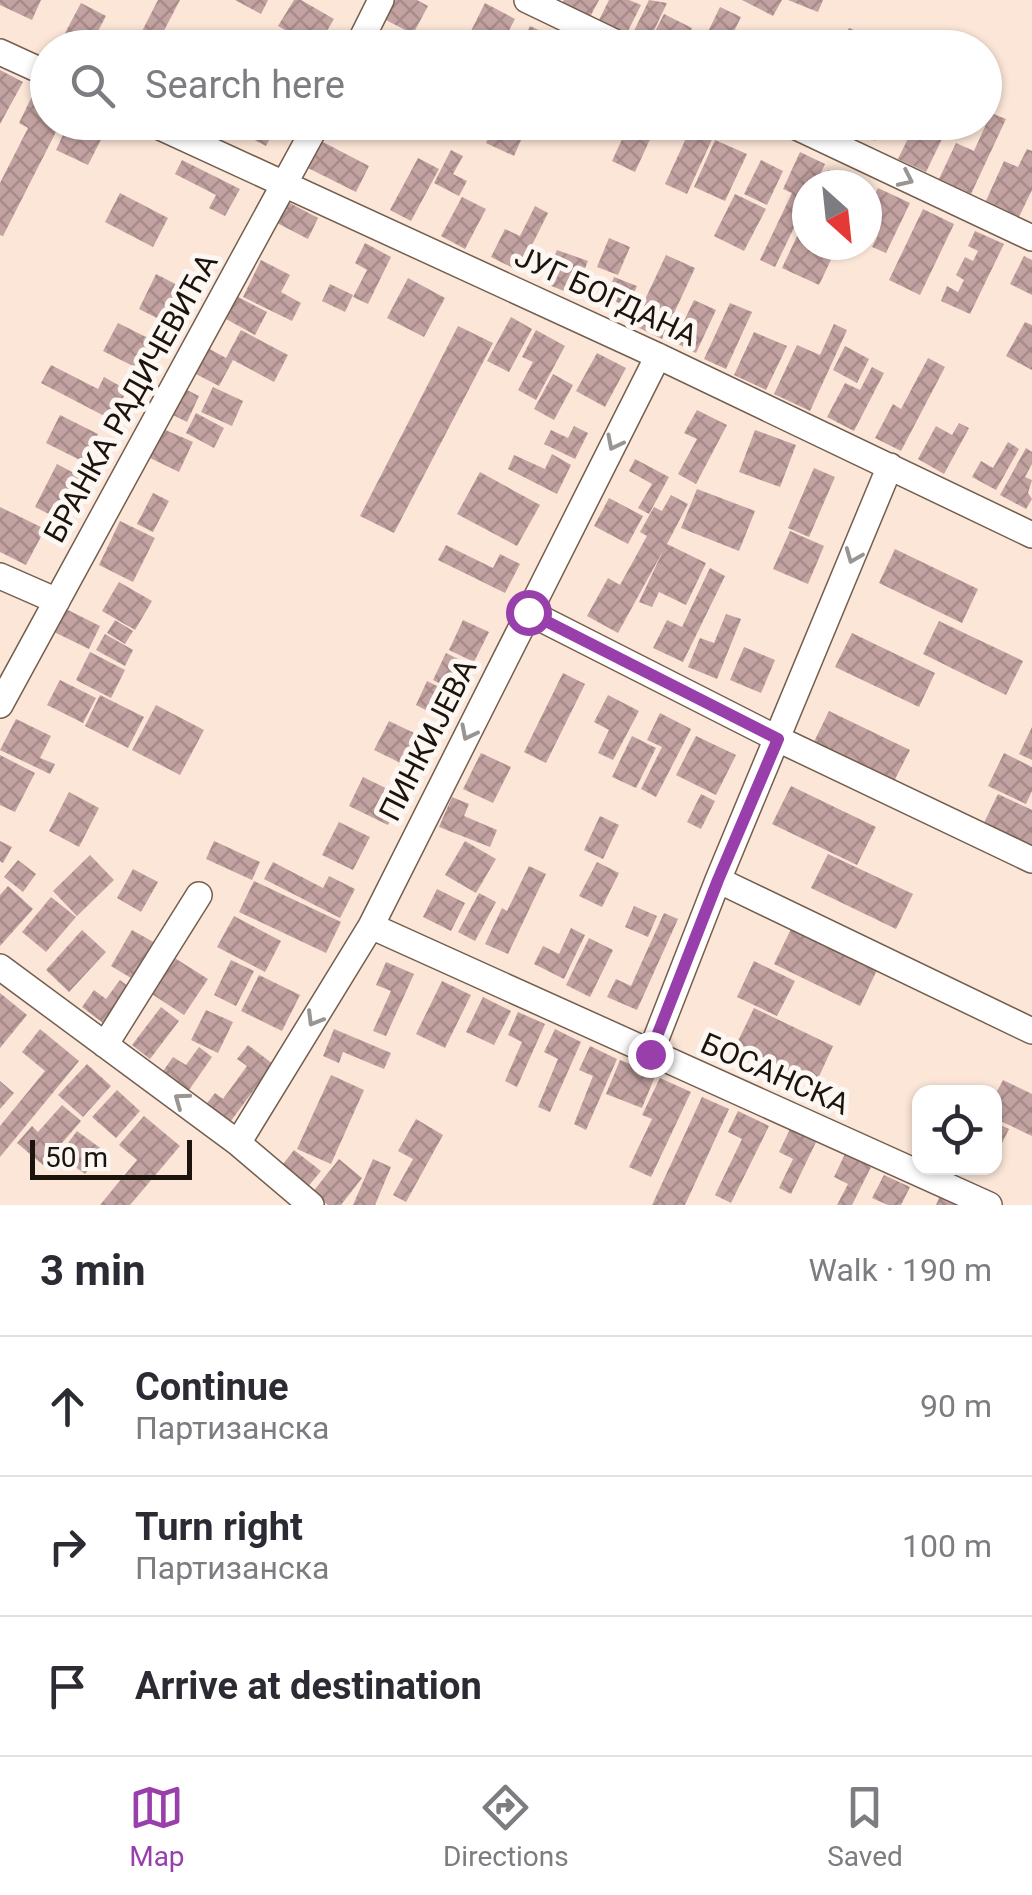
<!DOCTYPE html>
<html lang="en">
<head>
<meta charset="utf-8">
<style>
	body { margin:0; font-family:Roboto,sans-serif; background:#f2f2f3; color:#2b2b33 }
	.controls { position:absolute; right:30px; bottom:30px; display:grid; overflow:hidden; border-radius:20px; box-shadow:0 2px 8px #0004 }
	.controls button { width:90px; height:90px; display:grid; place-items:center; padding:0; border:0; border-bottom:2px solid #e1e1e2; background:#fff; color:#2b2b33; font:50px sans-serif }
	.compass { position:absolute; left:792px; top:170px; width:90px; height:90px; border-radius:50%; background:#fff; box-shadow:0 2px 8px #0004; rotate:153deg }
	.scale { position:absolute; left:30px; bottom:25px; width:162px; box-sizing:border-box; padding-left:10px; border:5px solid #1b130c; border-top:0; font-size:28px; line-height:35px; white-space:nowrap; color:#1b130c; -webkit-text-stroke:8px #fcf7f3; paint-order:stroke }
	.stop { position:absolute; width:30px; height:30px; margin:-22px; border:8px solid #983fab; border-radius:50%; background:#fff }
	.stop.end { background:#983fab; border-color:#fff; box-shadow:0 2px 10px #0008 }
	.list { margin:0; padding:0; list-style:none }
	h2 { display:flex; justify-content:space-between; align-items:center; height:130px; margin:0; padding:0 40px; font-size:42px }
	h2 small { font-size:32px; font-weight:400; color:#7c7c81 }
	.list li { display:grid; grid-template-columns:65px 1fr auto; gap:30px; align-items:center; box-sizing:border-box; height:140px; padding:0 40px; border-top:2px solid #e1e1e2 }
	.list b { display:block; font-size:38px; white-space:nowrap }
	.list p { margin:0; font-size:32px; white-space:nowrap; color:#7c7c81 }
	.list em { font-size:32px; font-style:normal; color:#7c7c81 }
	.icon { flex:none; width:55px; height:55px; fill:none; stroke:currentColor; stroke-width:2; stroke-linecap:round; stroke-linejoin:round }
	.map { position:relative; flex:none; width:1032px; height:1205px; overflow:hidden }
	.search { position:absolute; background:#fff; box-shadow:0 2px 8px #0004; left:30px; right:30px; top:30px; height:110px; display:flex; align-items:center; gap:25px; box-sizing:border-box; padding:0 35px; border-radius:55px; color:#7c7c81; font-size:38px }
	.sheet { height:550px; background:#fff }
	nav { display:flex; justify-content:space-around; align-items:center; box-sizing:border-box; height:140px; border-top:2px solid #e1e1e2; background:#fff; font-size:28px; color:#7c7c81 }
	nav a { display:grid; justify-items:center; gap:5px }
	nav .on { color:#983fab }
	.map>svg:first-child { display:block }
</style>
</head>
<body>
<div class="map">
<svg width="1032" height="1205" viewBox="0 0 1032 1205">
	<defs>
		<pattern id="building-cross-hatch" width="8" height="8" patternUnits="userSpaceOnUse" patternTransform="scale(2.5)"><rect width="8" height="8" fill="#c3a3a2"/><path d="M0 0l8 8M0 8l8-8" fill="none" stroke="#a78b8a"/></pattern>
	</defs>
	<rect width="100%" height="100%" fill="#fbe6d7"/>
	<!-- building -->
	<path fill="url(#building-cross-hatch)" d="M0 0H41L32 20 0 5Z
		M158 0H180L157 44 140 35Z
		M235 0H268L261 14Z
		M294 0H301L334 19 317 48 278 26Z
		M394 0H417L428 6 413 34 384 19Z
		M564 0H599L590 17 562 3Z
		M609 0H629L641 5 627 33 599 20Z
		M649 0 667 3 649 41 633 33Z
		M742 0H782L773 16Z
		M788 0H823L818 12Z
		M81 3 106 16 90 46 65 33Z
		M485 3 515 19 501 46 471 31Z
		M720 7 741 17 726 48H689L695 34 705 38Z
		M664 14 692 28 682 48H657L649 43Z
		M530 26 565 42 563 48H520Z
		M849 28 866 35 860 48H840Z
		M763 32 793 48H755Z
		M125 36 149 48H120Z
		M0 70 23 82 0 124Z
		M35 90 48 96V122H61L3 236 0 235V183L28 128 19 123Z
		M991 113 1006 119 971 194 939 179 956 143 974 151Z
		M69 122 109 124 88 165 56 150Z
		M241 122H279L266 146 237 131Z
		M345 122H376L369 136Z
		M495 122H529L514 156 486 143Z
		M676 122H720L687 194 665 184 688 134 674 128Z
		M862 122H885L875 141 858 132Z
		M629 124 652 135 635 172 612 161Z
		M914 126 942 139 926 172 898 159Z
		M319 140 369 166 356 192 306 167Z
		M715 140 747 154 725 201 694 187Z
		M1027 149 1032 151V190L1018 219 985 203 1004 161 1018 167Z
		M451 150 463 156 453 174 467 181 459 196 434 183Z
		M800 152 825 164 815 185H807V201L775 267 760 260 792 193 783 189Z
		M418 158 439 169 411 221 390 210Z
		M182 160 240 189 225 216 209 208 216 195 175 174Z
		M761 160 783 171 767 205 744 194Z
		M828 170 861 185H821Z
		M878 188 910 203 886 253 872 247 878 235 867 230V212Z
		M120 193 168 218 153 247 105 222Z
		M735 194 766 209 744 251 714 236Z
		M462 197 486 209 465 249 441 236Z
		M286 201 318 218 308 239 275 222Z
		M535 206 548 213 519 271 491 257 505 229 520 236Z
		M923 209 954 224 920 295 889 280Z
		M807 215V245H838L819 285 782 268Z
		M975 231 1004 244 970 314 941 301 947 286 958 292 964 280 956 275 965 257 973 261 978 251 968 246Z
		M609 238 630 247 618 275 597 267Z
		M365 243 391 257 368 304 353 297 367 270 355 263Z
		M557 250 588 261 574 295 544 283Z
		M666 255 695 268 662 339 633 325Z
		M1024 256 1032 260V295L1010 284Z
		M261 260 290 275 281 292 301 303 292 321 243 297Z
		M156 274 187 290 169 324 139 309Z
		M614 277 637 286 628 307 606 297Z
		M408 278 445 298 424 337 387 318Z
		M330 284 353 295 345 312 322 301Z
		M238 297 267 312 255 335 226 319Z
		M694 300 716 310 696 353 674 342Z
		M730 303 752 312 726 369 704 359Z
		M511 317 532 329 509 372 487 361Z
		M1025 322 1032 325V370L1006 356Z
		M118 323 154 341 139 369 103 351Z
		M834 324 847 330 810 411 774 394 797 345 820 355Z
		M458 326 493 343 394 533 360 516Z
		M241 330 288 355 274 382 233 360 219 386 192 372 206 347 226 358Z
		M536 330 565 346 536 400 518 390 533 362 522 357Z
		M754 332 787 346 766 390 734 375Z
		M845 346 869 359 857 383 833 370Z
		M597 353 626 368 605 407 576 391Z
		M928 358 945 367 901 451 875 438 893 404 901 409Z
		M51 365 98 389 104 377 127 390 112 420 41 383Z
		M872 367 884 373 854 431 827 417 845 383 860 390Z
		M553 374 573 385 554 420 534 409Z
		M213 387 243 401 232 426 201 412Z
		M183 388 199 396 187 422 171 414Z
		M697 410 727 425 696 484 678 474 697 439 684 433Z
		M196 413 224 428 214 448 186 433Z
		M60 415 98 434 84 462 46 443Z
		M959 423 969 428 944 474 918 459 936 426 952 435Z
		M574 426 588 433 575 459 544 444 551 430 568 438Z
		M161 428 193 442 179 472 148 457Z
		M755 430 796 445 780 487 739 472Z
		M1008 442 1019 449 996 490 972 477 981 461 993 468Z
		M1026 448 1032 452V464L1025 477 1032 480 1028 493 1032 499 1026 509 1000 495Z
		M552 454 571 465 557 494 508 469 514 455 545 469Z
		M635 459 669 477 649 514 638 508 652 484 629 471Z
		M57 464 85 479 63 521 35 507Z
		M814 468 835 477 809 537 788 528Z
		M480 472 540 505 517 546 457 514Z
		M697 489 755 511 739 551 681 528Z
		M153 493 169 501 153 532 137 524Z
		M671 495 688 504 667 544 706 563 686 605 659 592 652 607 639 602 663 551 618 633 587 616 608 578 620 585 647 536 640 532 654 507 662 511Z
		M609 498 643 516 628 544 594 526Z
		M0 507 45 529 26 565 0 552Z
		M120 521 155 538 133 582 99 565Z
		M790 531 824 546 808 584 773 569Z
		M446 545 493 568 500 554 520 564 505 593 438 560Z
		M895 549 978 589 962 623 879 583Z
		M710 568 725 576 683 662 653 648 667 620 682 627Z
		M119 582 152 601 135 630 102 611Z
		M66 609 100 626 89 649 54 632Z
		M726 614 741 619 717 679 688 667 700 638 714 643Z
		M115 620 133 631 125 644 107 633Z
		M463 620 489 632 474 662 449 650Z
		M939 621 1023 661 1006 695 923 654Z
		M852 633 935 673 919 707 835 667Z
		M105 634 133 650 125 666 96 650Z
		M744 647 775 660 761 693 730 680Z
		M90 652 125 670 111 698 76 680Z
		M446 653 472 666 459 693 433 680Z
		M563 673 585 684 546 763 524 752Z
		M60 680 96 698 83 723 47 705Z
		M427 681 459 697 447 721 416 705Z
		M100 695 144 717 128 748 85 726Z
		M608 695 639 711 613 760 598 753 609 730 594 722Z
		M156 705 204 730 180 775 132 750Z
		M829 711 910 750 891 787 811 748Z
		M660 713 691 729 656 797 641 789 662 747 647 740Z
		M16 719 51 736 40 758 55 764 50 774 0 750Z
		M389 721 431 741 417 771 374 750Z
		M1032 727V760L1019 754Z
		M632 736 656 748 636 788 612 777Z
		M696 736 736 755 716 795 676 775Z
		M481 753 511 767 493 803 463 789Z
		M1004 753 1032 767V791L1026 804 988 786Z
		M0 755 35 773 15 812 0 805Z
		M363 777 402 796 388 825 349 806Z
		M791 786 876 827 857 865 772 824Z
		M69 792 99 808 79 847 49 831Z
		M701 794 715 801 701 829 687 822Z
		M998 794 1032 810V854L981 829Z
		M452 797 469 804 464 816 497 830 490 847 439 827Z
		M600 816 619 825 603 859 584 850Z
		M339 822 370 837 353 870 322 855Z
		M0 841 12 847 3 863 0 861Z
		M214 841 260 862 252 880 206 859Z
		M465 841 496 859 476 893 445 875Z
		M828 854 913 894 896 929 811 888Z
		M90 855 114 880 77 916 53 891Z
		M18 860 36 874 23 892 4 877Z
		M273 862 323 888 329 876 355 889 340 918 264 879Z
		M597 862 619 873 602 907 579 896Z
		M529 866 546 874 508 954 485 944 502 908 507 911Z
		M133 869 158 882 141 912 117 898Z
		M254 881 341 922 326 953 239 912Z
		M8 886 33 909 0 946V895Z
		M437 889 465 903 451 931 423 917Z
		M479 893 496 902 475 941 458 932Z
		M51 897 76 917 46 952 22 932Z
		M634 906 657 916 648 937 625 927Z
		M664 913 678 919 637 1010 607 997 616 979 631 986Z
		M234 916 281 941 265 972 217 947Z
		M792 927 878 968 860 1006 774 964Z
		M571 928 585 935 564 979 534 964 543 946 559 954Z
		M82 930 106 952 69 992 46 970Z
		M132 930 157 944 136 981 111 966Z
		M589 938 613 950 590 997 566 985Z
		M170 955 208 979 184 1015 147 991Z
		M231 960 254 971 236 1006 214 995Z
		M754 961 795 981 777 1016 737 997Z
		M386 962 414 974 386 1036 373 1031 391 991 376 985Z
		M259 975 300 995 282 1031 241 1011Z
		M120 980 133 990 107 1026 82 1007 94 990 106 999Z
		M442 981 471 995 445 1048 416 1034Z
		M0 993 27 1015 0 1048Z
		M483 997 511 1011 494 1045 466 1032Z
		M161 1007 179 1021 150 1059 132 1045Z
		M754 1008 833 1046 816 1083 736 1045Z
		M206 1010 233 1022 218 1053 191 1040Z
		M518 1012 545 1024 517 1087 505 1081 522 1042 508 1035Z
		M40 1029 79 1061 0 1157V1126L45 1071 22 1052Z
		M334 1029 391 1053 384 1069 343 1052 339 1063 323 1056Z
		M555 1029 581 1042 550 1112 538 1107 558 1059 544 1052Z
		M248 1045 273 1064 228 1125 204 1107 215 1093 223 1099 247 1066 237 1059Z
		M590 1046 617 1059 586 1130 574 1124 593 1076 579 1070Z
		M199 1047 212 1057 187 1093 161 1074 173 1057 186 1065Z
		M620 1060 656 1074 642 1108 606 1094Z
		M87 1064 111 1086 83 1117 58 1095Z
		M331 1075 364 1090 331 1164 297 1149Z
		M660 1078 691 1092 651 1177 629 1167 652 1119 642 1115Z
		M1003 1080 1032 1094V1136L994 1118V1097Z
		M0 1081 14 1093 0 1109Z
		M117 1090 140 1111 116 1138 92 1117Z
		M702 1097 729 1109 685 1205H652Z
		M62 1105 81 1121 43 1165 17 1143 32 1126 38 1132Z
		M738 1111 769 1126 731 1203 715 1195 742 1139 728 1132Z
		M144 1116 180 1146 130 1205H100L137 1160 119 1145Z
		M416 1119 443 1135 406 1202 393 1195 413 1159 398 1151Z
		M994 1122 1009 1129 994 1159Z
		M790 1129 816 1142 791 1194 779 1188 793 1159 779 1152Z
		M77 1131 103 1150 85 1174 59 1155Z
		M294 1150 321 1171 306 1189 280 1168Z
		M845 1154 871 1167 852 1205H837L848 1184 834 1177Z
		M339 1159 362 1178 341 1205H328L312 1193Z
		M373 1159 391 1167 375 1205H353Z
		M884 1175 910 1187 901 1205H888L872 1198Z
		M940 1196 959 1205H936Z"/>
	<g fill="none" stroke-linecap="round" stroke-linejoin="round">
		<!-- minor casing -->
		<g stroke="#745e4e" stroke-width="28">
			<path id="minor" d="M527 0 627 48
				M357 48 381 0
				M0 52 48 74
				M149 122 658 356 1032 535
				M786 122 1032 238
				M0 576 57 601
				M528 612 778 739 1032 860
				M0 705 318 122
				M718 880 1032 1031
				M371 926 989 1205
				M0 967 238 1143 311 1205
				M105 1045 199 895
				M650 1054 718 880 890 466
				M238 1143 371 926 658 356"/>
		</g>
		<!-- minor -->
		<use href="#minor" stroke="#fff" stroke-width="25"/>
	</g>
	<!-- one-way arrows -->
	<defs><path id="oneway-chevron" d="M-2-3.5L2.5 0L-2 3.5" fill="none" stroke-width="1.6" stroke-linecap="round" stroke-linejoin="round" transform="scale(2.5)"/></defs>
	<g stroke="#989592">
		<use href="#oneway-chevron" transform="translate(906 179) rotate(25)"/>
		<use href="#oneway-chevron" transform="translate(614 443) rotate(117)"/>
		<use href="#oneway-chevron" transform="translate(853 556) rotate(112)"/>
		<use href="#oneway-chevron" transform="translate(468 733) rotate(117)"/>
		<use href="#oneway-chevron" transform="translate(314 1019) rotate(121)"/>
		<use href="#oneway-chevron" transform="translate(181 1100) rotate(-144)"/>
	</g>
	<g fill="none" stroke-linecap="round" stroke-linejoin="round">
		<!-- route -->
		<path stroke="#983fab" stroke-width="12" d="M528 612 778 739 718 880 650 1054"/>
	</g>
	<g text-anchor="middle" stroke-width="10" stroke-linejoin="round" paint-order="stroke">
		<!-- street labels -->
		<g font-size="30" fill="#1b130c" stroke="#fcf7f3">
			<text transform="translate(606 296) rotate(25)" y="10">ЈУГ БОГДАНА</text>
			<text transform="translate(131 398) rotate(-61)" y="10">БРАНКА РАДИЧЕВИЋА</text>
			<text transform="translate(428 740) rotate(-63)" y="10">ПИНКИЈЕВА</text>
			<text transform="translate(775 1074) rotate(24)" y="10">БОСАНСКА</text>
		</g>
	</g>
</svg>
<div class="controls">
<button><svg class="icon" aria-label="locate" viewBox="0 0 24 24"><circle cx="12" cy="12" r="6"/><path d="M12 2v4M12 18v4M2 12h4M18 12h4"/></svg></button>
</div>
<svg class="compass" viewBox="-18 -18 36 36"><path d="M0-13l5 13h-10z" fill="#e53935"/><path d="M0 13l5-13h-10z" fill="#7c7c81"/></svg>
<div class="scale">50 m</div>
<div class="stop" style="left:528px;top:612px"></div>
<div class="stop end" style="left:650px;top:1054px"></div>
<div class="search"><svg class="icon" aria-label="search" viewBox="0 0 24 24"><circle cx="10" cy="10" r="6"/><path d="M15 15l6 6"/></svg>Search here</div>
</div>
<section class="sheet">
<h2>3 min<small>Walk · 190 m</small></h2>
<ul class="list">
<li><svg class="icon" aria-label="ahead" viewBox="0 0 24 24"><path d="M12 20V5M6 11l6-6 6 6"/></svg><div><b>Continue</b><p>Партизанска</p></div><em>90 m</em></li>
<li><svg class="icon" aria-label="right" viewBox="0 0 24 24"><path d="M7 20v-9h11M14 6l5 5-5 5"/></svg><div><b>Turn right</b><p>Партизанска</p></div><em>100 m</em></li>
<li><svg class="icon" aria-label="arrive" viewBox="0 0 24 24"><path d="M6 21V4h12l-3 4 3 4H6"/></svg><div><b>Arrive at destination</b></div></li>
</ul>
</section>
<nav>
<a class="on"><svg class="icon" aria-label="map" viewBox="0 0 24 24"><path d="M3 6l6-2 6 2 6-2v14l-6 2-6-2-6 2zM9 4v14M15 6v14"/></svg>Map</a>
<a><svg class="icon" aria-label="directions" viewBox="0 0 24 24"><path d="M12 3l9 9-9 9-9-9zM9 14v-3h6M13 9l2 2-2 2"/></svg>Directions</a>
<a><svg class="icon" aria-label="saved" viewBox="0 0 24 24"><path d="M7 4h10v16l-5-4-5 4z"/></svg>Saved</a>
</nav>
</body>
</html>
